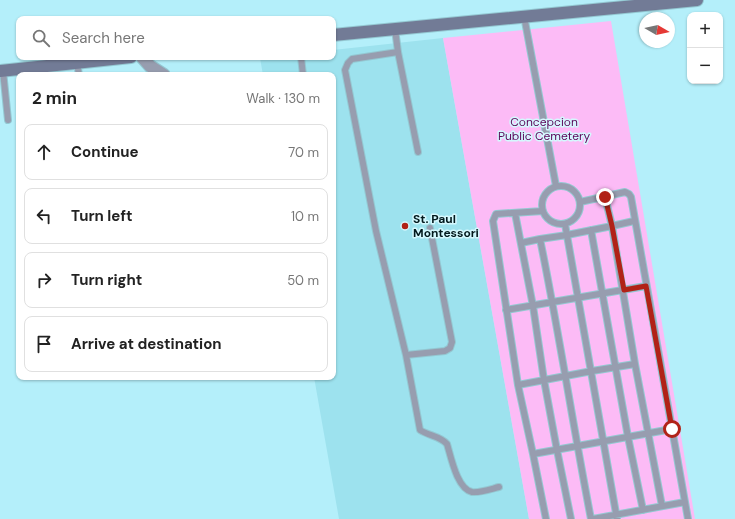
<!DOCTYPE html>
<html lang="en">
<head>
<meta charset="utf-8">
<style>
	body { margin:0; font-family:"DM Sans",sans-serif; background:#f6f6f6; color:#222 }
	.controls { position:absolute; right:12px; top:12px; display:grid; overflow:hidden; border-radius:8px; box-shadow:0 1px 3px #0004 }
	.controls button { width:36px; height:36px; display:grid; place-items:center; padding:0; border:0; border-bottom:1px solid #e0e0e0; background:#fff; color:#222; font:20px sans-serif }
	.compass { position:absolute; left:639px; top:12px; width:36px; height:36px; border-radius:50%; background:#fff; box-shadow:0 1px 3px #0004; rotate:99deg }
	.stop { position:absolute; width:12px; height:12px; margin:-9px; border:3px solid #b12217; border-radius:50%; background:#fff }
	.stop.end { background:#b12217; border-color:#fff; box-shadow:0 1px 4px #0008 }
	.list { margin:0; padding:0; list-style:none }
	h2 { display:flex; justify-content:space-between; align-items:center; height:52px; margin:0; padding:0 16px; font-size:17px }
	h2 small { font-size:13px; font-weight:400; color:#767676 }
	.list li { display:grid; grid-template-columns:26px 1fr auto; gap:12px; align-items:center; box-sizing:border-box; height:56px; margin:0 8px 8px; padding:0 8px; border:1px solid #e0e0e0; border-radius:8px }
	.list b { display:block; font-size:15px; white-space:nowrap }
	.list em { font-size:13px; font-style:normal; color:#767676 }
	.icon { flex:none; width:22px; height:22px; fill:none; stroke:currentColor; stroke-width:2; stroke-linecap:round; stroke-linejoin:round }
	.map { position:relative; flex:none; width:735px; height:519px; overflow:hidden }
	.search { position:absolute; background:#fff; box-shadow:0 1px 3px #0004; left:16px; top:16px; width:320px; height:44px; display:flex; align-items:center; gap:10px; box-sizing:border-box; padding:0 14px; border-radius:8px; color:#767676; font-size:15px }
	.panel { position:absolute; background:#fff; box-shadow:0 1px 3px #0004; left:16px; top:72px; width:320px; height:308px; border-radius:8px }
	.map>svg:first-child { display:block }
</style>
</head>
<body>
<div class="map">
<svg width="735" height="519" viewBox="0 0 735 519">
	<rect width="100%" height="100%" fill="#b4effa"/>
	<!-- built -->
	<path fill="#9de2ee" d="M443 38 529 519H339L314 377H333V75H263L260 58 273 57H333V50Z"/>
	<!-- green -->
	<path fill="#fcbbf6" d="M611 21 695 519H529L443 38Z"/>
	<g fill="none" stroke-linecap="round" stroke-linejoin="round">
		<!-- lane casing -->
		<g stroke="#94c8d2" stroke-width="8">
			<path id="lane" d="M524 16 556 186
				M395 29 398 52 352 59 348 63 345 70 376 231 406 355 445 351 450 348 452 342 430 228
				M398 52 418 152
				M301 57 303 75
				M77 63 79 75
				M3 71 8 120
				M542 205a19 19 0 1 1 38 0a19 19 0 1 1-38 0Z
				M605 197 612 226 634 221
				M580 202 625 192 629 194 631 197 688 519
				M543 211 496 214 493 221 518 385 533 454 546 519
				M515 213 533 306 544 380 557 450 571 519
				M565 224 617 519
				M591 230 628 437 643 510
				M521 243 540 239
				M506 310 646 286
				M406 355 420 430C429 436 440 436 447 444 451 457 457 489 472 492 480 493 491 489 499 487
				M518 385 592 371 635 364
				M533 454 672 429
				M591 519C573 426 559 332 540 239L567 235 612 226 635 364 662 506
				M593 519 685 502"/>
		</g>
		<!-- street casing -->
		<g stroke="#94c8d2" stroke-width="14">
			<path id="street" d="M142 57 150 66 164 75"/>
		</g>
		<!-- secondary casing -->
		<g stroke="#94c8d2" stroke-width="14">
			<path id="secondary" d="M333 35 697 0
				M0 71 131 57"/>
		</g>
		<!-- lane -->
		<use href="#lane" stroke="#979daf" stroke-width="6"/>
		<!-- street -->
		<use href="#street" stroke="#979daf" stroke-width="12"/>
		<!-- secondary -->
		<use href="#secondary" stroke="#727b96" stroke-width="12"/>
	</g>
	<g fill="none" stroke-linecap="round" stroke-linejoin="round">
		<!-- route -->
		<path stroke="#b12217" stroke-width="5" d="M605 197 612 226 624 290 646 286 672 429"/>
	</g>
	<!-- markers -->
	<circle fill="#b12217" stroke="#d5f8fe" stroke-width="1.5" cx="405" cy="226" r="4"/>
	<g text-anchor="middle" stroke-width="3" stroke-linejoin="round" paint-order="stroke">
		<!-- park labels -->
		<g font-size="12" fill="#5d065a" stroke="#d5f8fe">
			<text x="544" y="126">Concepcion<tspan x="544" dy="14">Public Cemetery</tspan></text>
		</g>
		<!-- poi labels -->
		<g font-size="12" font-weight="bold" fill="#02191d" stroke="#d5f8fe" text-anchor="start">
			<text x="413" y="223">St. Paul<tspan x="413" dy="14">Montessori</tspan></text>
		</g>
	</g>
</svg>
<div class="controls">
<button>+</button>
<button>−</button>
</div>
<svg class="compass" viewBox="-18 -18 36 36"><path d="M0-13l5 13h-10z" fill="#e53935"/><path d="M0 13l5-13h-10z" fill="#767676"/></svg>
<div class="stop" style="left:672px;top:429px"></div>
<div class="stop end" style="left:605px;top:197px"></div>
<div class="search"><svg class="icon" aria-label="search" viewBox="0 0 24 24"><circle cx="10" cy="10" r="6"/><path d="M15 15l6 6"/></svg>Search here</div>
<section class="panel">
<h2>2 min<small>Walk · 130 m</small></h2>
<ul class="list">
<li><svg class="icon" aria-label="ahead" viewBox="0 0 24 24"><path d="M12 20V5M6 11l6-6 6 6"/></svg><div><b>Continue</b></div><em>70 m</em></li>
<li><svg class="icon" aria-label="left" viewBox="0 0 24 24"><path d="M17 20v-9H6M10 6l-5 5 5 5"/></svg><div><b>Turn left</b></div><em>10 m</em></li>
<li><svg class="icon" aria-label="right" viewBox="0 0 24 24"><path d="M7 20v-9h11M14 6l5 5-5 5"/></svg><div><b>Turn right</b></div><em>50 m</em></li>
<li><svg class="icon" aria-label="arrive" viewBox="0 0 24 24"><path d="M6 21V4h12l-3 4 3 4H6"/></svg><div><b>Arrive at destination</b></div></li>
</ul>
</section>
</div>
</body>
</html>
